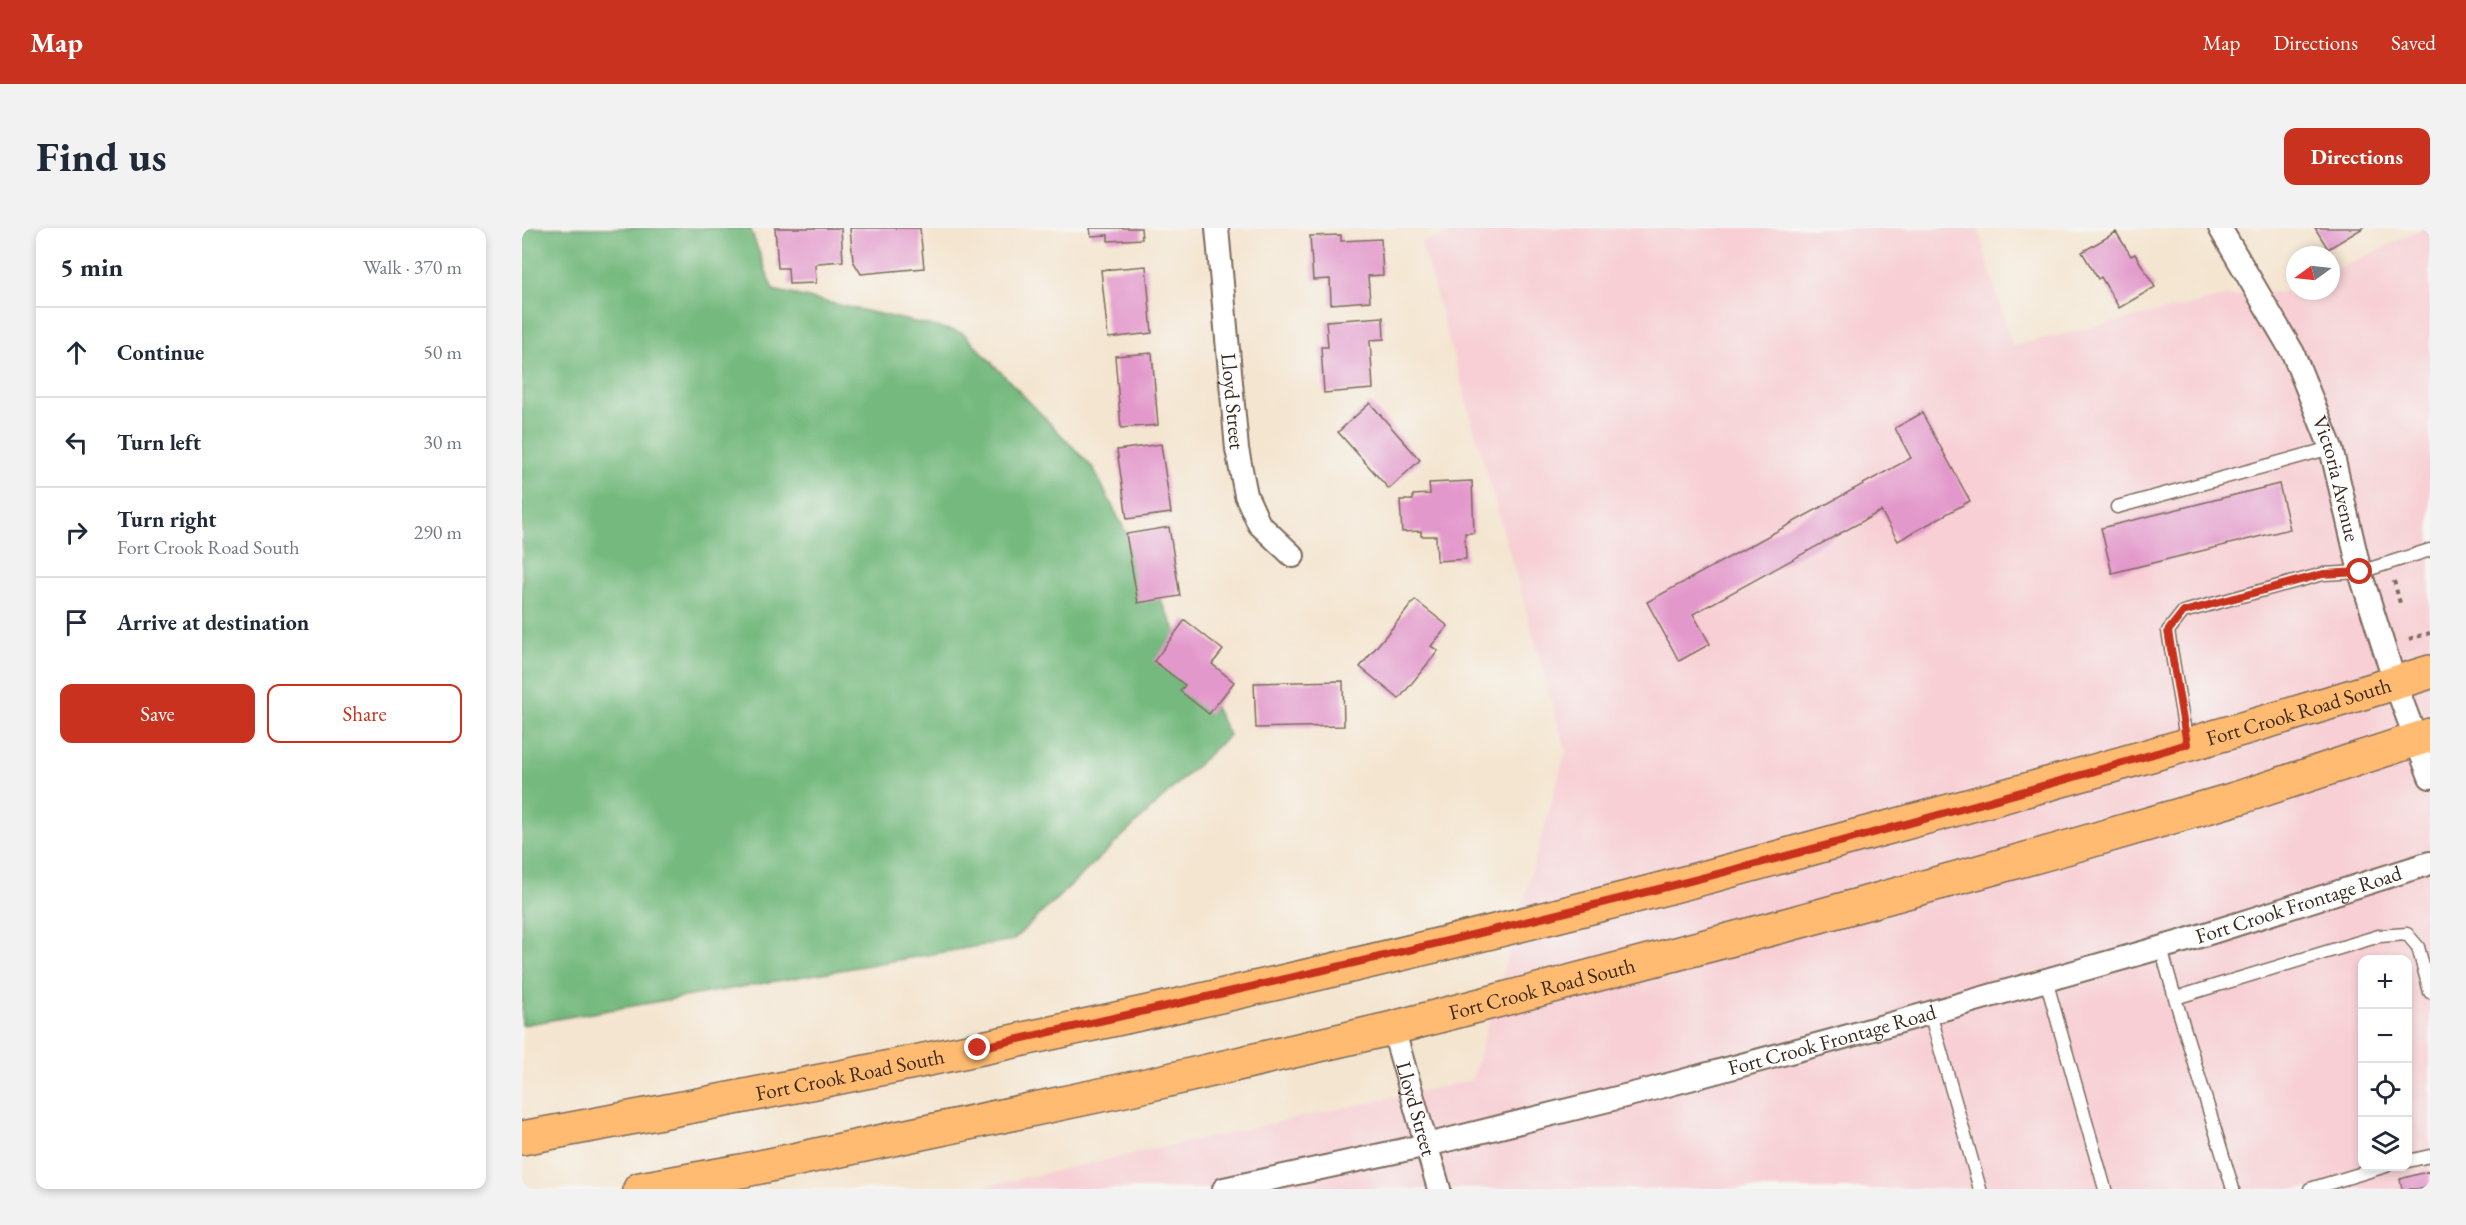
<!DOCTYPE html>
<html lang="en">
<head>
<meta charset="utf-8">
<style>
	body { margin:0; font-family:"EB Garamond",serif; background:#f2f2f3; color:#1f2937 }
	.controls { position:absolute; right:18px; bottom:18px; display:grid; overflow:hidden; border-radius:12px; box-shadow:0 3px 9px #0003 }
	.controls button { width:54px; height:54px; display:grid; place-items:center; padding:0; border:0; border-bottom:2px solid #e0e1e3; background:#fff; color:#1f2937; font:30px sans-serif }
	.compass { position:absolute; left:1764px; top:18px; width:54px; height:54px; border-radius:50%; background:#fff; box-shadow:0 3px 9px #0003; rotate:255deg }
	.stop { position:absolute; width:18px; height:18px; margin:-14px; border:4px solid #c8321e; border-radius:50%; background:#fff }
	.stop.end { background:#c8321e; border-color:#fff; box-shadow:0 2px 6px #0008 }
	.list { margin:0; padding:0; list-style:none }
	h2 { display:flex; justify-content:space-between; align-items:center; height:78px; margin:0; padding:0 24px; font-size:26px }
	h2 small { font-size:20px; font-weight:400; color:#747a83 }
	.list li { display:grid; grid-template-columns:39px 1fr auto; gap:18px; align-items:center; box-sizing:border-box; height:90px; padding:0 24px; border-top:2px solid #e0e1e3 }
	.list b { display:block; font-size:22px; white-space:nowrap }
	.list p { margin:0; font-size:20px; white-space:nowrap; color:#747a83 }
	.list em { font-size:20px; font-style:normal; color:#747a83 }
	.actions { display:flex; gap:12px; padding:18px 24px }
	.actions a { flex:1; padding:14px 0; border:2px solid #c8321e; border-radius:12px; text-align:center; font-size:21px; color:#c8321e }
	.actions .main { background:#c8321e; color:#fff }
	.icon { flex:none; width:33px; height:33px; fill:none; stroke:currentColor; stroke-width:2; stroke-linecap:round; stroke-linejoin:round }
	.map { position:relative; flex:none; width:1908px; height:961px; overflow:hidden; border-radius:12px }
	header { display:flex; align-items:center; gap:36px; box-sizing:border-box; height:84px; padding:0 30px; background:#c8321e; color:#fff }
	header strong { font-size:28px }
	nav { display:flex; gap:33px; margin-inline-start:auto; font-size:21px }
	.intro { display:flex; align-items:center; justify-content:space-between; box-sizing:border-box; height:144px; padding:0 36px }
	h1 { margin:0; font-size:42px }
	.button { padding:15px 27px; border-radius:12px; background:#c8321e; color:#fff; font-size:21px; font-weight:700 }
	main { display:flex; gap:36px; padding:0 36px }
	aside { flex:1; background:#fff; border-radius:12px; box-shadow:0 3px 9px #0003 }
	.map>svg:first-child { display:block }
</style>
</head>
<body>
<header>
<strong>Map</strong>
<nav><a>Map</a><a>Directions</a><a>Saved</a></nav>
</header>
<div class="intro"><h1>Find us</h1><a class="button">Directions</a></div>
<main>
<aside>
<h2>5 min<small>Walk · 370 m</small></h2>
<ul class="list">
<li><svg class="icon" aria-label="ahead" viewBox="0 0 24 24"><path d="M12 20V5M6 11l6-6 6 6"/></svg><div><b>Continue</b></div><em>50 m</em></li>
<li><svg class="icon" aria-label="left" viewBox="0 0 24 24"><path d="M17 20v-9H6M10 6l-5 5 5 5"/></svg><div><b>Turn left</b></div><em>30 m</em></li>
<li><svg class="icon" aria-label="right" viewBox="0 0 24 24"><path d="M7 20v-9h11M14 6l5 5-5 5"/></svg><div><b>Turn right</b><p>Fort Crook Road South</p></div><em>290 m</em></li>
<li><svg class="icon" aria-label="arrive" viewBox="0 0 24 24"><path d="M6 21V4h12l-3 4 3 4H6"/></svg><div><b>Arrive at destination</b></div></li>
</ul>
<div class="actions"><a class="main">Save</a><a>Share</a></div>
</aside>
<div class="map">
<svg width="1908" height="961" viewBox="0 0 1908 961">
	<rect width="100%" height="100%" fill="#f6f6f2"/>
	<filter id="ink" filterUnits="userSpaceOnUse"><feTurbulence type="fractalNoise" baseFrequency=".0167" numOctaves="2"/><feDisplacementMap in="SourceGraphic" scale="12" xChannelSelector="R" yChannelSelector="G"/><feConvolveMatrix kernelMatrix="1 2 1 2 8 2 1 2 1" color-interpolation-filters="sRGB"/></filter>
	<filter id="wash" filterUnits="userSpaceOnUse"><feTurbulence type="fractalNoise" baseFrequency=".008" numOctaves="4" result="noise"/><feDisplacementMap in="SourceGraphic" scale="24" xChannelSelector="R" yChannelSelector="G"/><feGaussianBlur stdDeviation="1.35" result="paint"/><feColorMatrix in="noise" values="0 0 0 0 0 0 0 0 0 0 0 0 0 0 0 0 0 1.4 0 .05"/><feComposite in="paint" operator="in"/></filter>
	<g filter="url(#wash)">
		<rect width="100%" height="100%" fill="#f4e5d0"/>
		<!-- built -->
		<path fill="#f7cfd4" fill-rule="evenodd" d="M950 0H1456L1490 118 1702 69 1773 63H1809V45L1901 0H1908V961H451L950 852 1044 523 899 14ZM1840 732H1886V938H1840Z"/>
		<!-- forest -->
		<path fill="#74b97e" stroke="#58724e" stroke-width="1.5" d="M0 0H228L251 62 441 105 571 240 707 507 491 712 0 797Z"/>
		<g id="blocks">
			<!-- building -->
			<path fill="#e398cb" d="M253 0H319L321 33 296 35 293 37 294 55 267 56 266 40H256Z
				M328 0H398L402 40 339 46 331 33Z
				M568 0H619L620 11 586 13V7L569 8Z
				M1793 0H1841L1806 21Z
				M1594 4 1609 28 1613 26 1633 59 1597 80 1579 49 1576 51 1560 24Z
				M819 7V13L859 11 861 47 846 48 848 73 809 76 808 51 791 52 788 8Z
				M624 38 630 105 586 110 579 42Z
				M861 89 862 111 848 112 851 161 802 165 799 119H806L804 93Z
				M630 125 636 197 599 200 593 128Z
				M848 175 898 232 867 261 816 204Z
				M1400 185 1448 273 1376 313 1359 283 1171 386 1188 416 1157 433 1125 374 1389 230 1373 200Z
				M639 216 649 285 605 291 595 222Z
				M950 253 952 305H943L944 331 915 333 914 308H899V303L880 304 878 272H891V267L908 266 907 255Z
				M1757 256 1768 301 1590 345 1579 300Z
				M647 299 658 368 616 375 604 306Z
				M893 372 926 398 909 418 916 423 877 471 838 439Z
				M663 392 701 422 690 436 712 454 687 486 658 463 663 457 632 433Z
				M821 453 822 498 734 500 732 455Z
				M1908 943V961H1880L1878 951Z"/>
		</g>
	</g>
	<g filter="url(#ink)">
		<use href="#blocks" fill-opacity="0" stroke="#7c6b5c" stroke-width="1.5"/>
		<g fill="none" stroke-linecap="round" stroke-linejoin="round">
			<!-- service casing -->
			<g stroke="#7c6b5c" stroke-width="15">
				<path id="service" d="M1595 279 1809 220
					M1665 516 1646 403 1661 384 1801 346 1838 344 1908 322
					M1639 720 1653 770
					M1524 752 1583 961
					M1408 785 1458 961
					M1886 933 1908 928
					M1711 961 1653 770 1857 708 1885 706 1896 719 1908 764
					M1788 961 1864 938"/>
			</g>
			<!-- minor casing -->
			<g stroke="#7c6b5c" stroke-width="26">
				<g id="minor">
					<path id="s1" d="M695 0 715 221 724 267 737 296 771 328"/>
					<path id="s2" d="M1698 0 1771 125 1809 220 1838 344 1873 455 1908 549"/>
					<path id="s3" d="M871 800 917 961"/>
					<path id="s4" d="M702 961 905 917 1123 863 1305 814 1662 713 1908 635"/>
				</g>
			</g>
			<!-- primary casing -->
			<g stroke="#7c6b5c" stroke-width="36">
				<g id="primary">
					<path id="s5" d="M0 910C362 844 724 767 1081 676 1167 655 1253 630 1338 607 1529 556 1720 503 1908 444"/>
					<path id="s6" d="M118 961 219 943 612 860 871 800 1268 696 1533 623 1716 570 1908 507"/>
				</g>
			</g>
			<!-- path -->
			<path stroke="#7c6b5c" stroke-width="4" stroke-dasharray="4.5 4.5" stroke-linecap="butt" d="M1872 353 1878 375
				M1887 411 1908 405"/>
			<!-- service -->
			<use href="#service" stroke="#fff" stroke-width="12"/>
			<!-- minor -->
			<use href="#minor" stroke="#fff" stroke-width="22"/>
			<!-- primary -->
			<use href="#primary" stroke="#febb71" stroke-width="33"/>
		</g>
	</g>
	<g fill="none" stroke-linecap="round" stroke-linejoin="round" filter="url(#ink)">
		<!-- route -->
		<path stroke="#c8321e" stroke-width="8" d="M456 820C862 731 1266 635 1665 516L1646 403 1661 384 1801 346 1838 344"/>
	</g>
	<g text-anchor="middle" stroke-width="5" stroke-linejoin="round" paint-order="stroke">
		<!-- street labels -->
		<g font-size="21" fill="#3b2a1e" stroke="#f6f6f2">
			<text dy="7" stroke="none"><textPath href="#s1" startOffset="174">Lloyd Street</textPath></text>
			<text dy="7" stroke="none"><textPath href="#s2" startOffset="278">Victoria Avenue</textPath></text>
			<text dy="7" stroke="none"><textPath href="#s5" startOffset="1828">Fort Crook Road South</textPath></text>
			<text dy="7" stroke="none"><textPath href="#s4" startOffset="1112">Fort Crook Frontage Road</textPath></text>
			<text dy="7" stroke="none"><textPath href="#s6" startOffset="924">Fort Crook Road South</textPath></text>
			<text dy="7" stroke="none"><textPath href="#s4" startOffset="626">Fort Crook Frontage Road</textPath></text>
			<text dy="7" stroke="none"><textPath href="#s5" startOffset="334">Fort Crook Road South</textPath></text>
			<text dy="7" stroke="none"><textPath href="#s3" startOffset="84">Lloyd Street</textPath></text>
		</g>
	</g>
</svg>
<div class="controls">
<button>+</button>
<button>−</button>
<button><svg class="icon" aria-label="locate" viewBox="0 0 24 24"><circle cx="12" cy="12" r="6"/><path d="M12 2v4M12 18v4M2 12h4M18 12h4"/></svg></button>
<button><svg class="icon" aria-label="layers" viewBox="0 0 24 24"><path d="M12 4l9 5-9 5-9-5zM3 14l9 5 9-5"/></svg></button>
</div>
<svg class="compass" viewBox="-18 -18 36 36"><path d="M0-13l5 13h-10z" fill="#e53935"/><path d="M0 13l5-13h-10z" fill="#747a83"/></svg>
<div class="stop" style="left:1838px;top:344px"></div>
<div class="stop end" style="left:456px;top:820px"></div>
</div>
</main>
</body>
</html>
